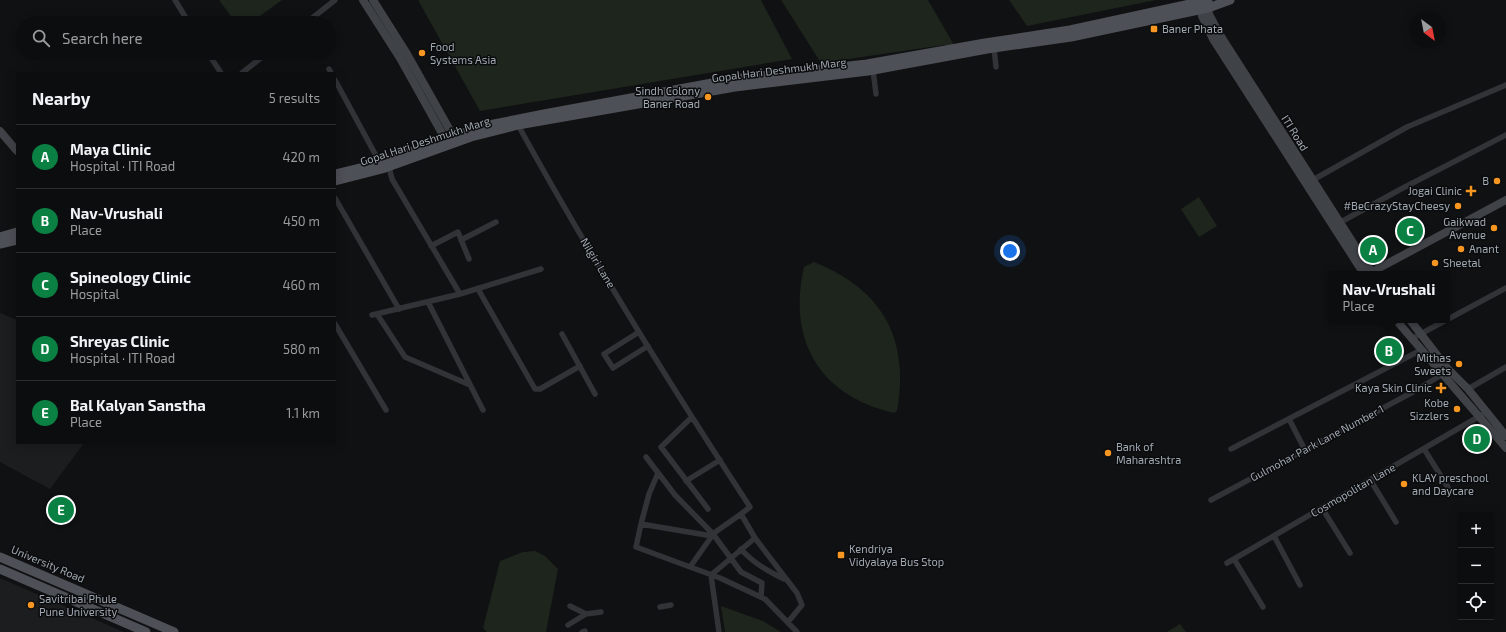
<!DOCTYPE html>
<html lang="en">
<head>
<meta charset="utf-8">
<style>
	body { margin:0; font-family:"Exo 2",sans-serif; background:#151617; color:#f1f3f6 }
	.controls { position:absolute; right:12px; bottom:12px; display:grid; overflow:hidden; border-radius:0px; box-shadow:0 2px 10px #0003 }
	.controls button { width:36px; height:36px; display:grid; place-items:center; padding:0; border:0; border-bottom:1px solid #2c2d2e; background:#0c0d0e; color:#f1f3f6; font:20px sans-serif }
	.compass { position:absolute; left:1410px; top:12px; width:36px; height:36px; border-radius:50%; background:#0c0d0e; box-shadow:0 2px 10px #0003; rotate:148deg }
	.you { position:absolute; left:1010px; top:251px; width:14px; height:14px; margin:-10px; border:3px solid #fff; border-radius:50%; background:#1a73e8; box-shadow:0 0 0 6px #1a73e833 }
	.badge { display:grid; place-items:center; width:26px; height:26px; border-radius:50%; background:#0b8043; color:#fff; font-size:13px; font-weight:700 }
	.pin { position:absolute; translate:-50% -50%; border:2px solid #fff; box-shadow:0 1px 4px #0006 }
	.popup { position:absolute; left:1328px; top:271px; width:122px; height:52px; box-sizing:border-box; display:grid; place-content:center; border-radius:0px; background:#0c0d0e; filter:drop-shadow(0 1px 3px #0005); font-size:13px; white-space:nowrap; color:#9a9c9e }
	.popup b { font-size:15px; color:#f1f3f6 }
	.popup::after { content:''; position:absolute; left:50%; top:100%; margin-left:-8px; border:8px solid transparent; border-top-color:#0c0d0e }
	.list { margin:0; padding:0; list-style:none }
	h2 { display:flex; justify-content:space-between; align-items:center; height:52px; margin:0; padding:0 16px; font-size:17px }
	h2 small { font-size:13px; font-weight:400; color:#9a9c9e }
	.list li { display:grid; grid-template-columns:26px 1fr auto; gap:12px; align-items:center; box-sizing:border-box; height:64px; padding:0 16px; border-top:1px solid #2c2d2e }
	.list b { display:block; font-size:15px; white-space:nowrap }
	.list p { margin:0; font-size:13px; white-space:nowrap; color:#9a9c9e }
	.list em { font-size:13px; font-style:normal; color:#9a9c9e }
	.icon { flex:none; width:22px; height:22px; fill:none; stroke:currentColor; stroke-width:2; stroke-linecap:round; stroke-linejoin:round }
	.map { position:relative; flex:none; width:1506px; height:632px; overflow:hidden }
	.search { position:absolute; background:#0c0d0e; box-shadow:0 2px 10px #0003; left:16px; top:16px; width:320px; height:44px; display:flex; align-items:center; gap:10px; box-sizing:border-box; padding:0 14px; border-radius:22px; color:#9a9c9e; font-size:15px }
	.panel { position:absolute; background:#0c0d0e; box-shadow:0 2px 10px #0003; left:16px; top:72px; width:320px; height:372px; border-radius:0px }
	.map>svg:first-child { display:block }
</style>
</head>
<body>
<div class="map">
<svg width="1506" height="632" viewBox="0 0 1506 632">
	<rect width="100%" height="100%" fill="#101112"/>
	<!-- built -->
	<path fill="#1c1d1f" d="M0 313 17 320V443H84L50 489 0 462Z
		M0 578 124 632H0Z"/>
	<!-- green -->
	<path fill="#1d251d" d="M219 0H282L250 23H236Z
		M418 0H761L792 59 480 111Z
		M781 0H928L954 45H944L821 63Z
		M1009 0H1156L1027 26Z
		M1199 197 1217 226 1199 237 1181 209Z
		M814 262C882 289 910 338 897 411L894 413C820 396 787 341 804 267Z
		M535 551 545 556 558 569 546 632H487L483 628 500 561 523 552Z
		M721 606 763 621 781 632H725Z
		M1180 624 1186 632H1167Z"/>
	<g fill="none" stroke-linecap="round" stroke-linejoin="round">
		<!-- street -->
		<path stroke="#313337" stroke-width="5.5" d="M175 0 189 23
			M306 23 335 0
			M994 48 996 67
			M208 53 221 73
			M329 69 331 73
			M873 70 876 94
			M242 73 267 53
			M335 80 380 163
			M518 125C590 256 669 383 750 507L741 514
			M389 167 392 179 460 294
			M1311 181 1407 127 1506 85
			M335 198 399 309
			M1339 223 1401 189 1506 135
			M461 240 496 222
			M431 246 458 232 469 259
			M478 289 535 389H540L580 366
			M428 302 483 410
			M377 314 405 357 470 385
			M372 315 460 294 541 269
			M335 324 386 410
			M639 332 604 354 613 368 648 346
			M562 334 595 394
			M1413 338 1506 288
			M1468 389 1506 367
			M692 417 661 447 708 509
			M1289 419 1305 450
			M1231 449 1421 350
			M1424 449 1449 489
			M646 457 675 495 713 534 741 572 762 583 761 597
			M686 481 720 460
			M1371 481 1396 522
			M1211 500 1413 392 1443 374
			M1322 508 1350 553
			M641 524 649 494 658 473
			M712 536 641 524 636 547 720 578 765 599 797 632
			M1274 536 1300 585
			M755 538 797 593 802 605 788 622
			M741 549C753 563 768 571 784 579
			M1234 559 1263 607
			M1227 563 1485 413
			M690 567 714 533 741 514 755 538 711 575 719 632
			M570 606 586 614 601 612
			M660 607 671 605
			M568 625 586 614
			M582 632 585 631"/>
		<!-- secondary -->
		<path stroke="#3f4247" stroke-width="8" d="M363 0 400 58 448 144
			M373 0 407 54 456 141
			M1207 3 1209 14 1220 35 1373 274
			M1199 4 1202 16 1213 39 1364 274
			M0 131 17 151
			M1368 274 1506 200
			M1396 320 1506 448
			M1410 320 1447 368 1468 389 1506 436"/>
		<!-- primary -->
		<path stroke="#4d5056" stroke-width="9" d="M335 174 380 163 454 136 489 125 544 114 734 79 867 64 985 43 1070 30 1208 0
			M335 181 382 169 471 137 518 125 735 87 868 71 987 49 1071 37 1208 8 1230 0
			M0 237 17 232
			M0 244 17 240
			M0 557 174 632
			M0 569 146 632"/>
	</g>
	<!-- markers -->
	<g fill="#f89622" stroke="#0b0c0d" stroke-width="1.5">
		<rect x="1150" y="25" width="8" height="8" rx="2"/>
		<circle cx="422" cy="53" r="4"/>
		<circle cx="708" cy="97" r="4"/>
		<circle cx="1497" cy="181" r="4"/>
		<path d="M1469 185h4v4h4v4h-4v4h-4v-4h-4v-4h4z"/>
		<circle cx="1458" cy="206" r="4"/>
		<circle cx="1494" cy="228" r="4"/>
		<circle cx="1461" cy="249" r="4"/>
		<circle cx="1435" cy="263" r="4"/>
		<circle cx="1459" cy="364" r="4"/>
		<path d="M1439 382h4v4h4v4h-4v4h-4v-4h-4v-4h4z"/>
		<circle cx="1457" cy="409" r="4"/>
		<circle cx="1108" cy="453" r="4"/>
		<circle cx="1404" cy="484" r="4"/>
		<rect x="837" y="551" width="8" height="8" rx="2"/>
		<circle cx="31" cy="605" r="4"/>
	</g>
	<g text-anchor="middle" stroke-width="3" stroke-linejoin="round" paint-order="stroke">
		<!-- poi labels -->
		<g font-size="11" fill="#a1a9b3" stroke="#0b0c0d" text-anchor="start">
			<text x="1162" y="33">Baner Phata</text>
			<text x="430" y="51">Food<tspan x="430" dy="13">Systems Asia</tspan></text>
			<text x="700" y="95" text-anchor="end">Sindh Colony<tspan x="700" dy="13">Baner Road</tspan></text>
			<text x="1489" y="185" text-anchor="end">B</text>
			<text x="1462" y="195" text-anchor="end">Jogai Clinic</text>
			<text x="1450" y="210" text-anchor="end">#BeCrazyStayCheesy</text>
			<text x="1486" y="226" text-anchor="end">Gaikwad<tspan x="1486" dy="13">Avenue</tspan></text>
			<text x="1469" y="253">Anant</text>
			<text x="1443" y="267">Sheetal</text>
			<text x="1451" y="362" text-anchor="end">Mithas<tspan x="1451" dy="13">Sweets</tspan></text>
			<text x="1432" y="392" text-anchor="end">Kaya Skin Clinic</text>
			<text x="1449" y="407" text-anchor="end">Kobe<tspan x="1449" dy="13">Sizzlers</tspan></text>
			<text x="1116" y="451">Bank of<tspan x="1116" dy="13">Maharashtra</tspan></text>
			<text x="1412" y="482">KLAY preschool<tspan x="1412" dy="13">and Daycare</tspan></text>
			<text x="849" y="553">Kendriya<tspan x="849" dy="13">Vidyalaya Bus Stop</tspan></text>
			<text x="39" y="603">Savitribai Phule<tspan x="39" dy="13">Pune University</tspan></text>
		</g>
		<!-- street labels -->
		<g font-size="11" fill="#a1a9b3" stroke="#0b0c0d">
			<text transform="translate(779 70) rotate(-7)" y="4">Gopal Hari Deshmukh Marg</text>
			<text transform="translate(1295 133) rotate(58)" y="4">ITI Road</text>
			<text transform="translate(425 141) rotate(-18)" y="4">Gopal Hari Deshmukh Marg</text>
			<text transform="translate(598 263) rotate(59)" y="4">Nilgiri Lane</text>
			<text transform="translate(1317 443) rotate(-28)" y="4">Gulmohar Park Lane Number 1</text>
			<text transform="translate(1353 490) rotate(-30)" y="4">Cosmopolitan Lane</text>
			<text transform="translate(48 564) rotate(23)" y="4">University Road</text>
		</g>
	</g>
</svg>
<div class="controls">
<button>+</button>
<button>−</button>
<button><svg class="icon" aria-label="locate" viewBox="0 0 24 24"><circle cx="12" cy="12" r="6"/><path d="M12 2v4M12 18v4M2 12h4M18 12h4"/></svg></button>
</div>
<svg class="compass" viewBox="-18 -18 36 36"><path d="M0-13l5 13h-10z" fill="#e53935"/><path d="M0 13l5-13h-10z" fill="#9a9c9e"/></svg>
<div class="you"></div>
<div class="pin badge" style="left:1373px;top:250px">A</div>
<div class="pin badge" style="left:1389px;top:351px">B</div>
<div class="popup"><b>Nav-Vrushali</b>Place</div>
<div class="pin badge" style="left:1410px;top:231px">C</div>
<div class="pin badge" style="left:1477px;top:439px">D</div>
<div class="pin badge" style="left:61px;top:510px">E</div>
<div class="search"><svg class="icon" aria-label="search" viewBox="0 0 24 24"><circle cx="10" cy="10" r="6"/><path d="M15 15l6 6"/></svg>Search here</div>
<section class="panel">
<h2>Nearby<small>5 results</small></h2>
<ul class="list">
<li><span class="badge">A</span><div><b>Maya Clinic</b><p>Hospital · ITI Road</p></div><em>420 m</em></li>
<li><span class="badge">B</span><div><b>Nav-Vrushali</b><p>Place</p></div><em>450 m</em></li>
<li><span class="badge">C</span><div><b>Spineology Clinic</b><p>Hospital</p></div><em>460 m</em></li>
<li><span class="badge">D</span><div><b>Shreyas Clinic</b><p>Hospital · ITI Road</p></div><em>580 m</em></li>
<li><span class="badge">E</span><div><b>Bal Kalyan Sanstha</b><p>Place</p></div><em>1.1 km</em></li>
</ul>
</section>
</div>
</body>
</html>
